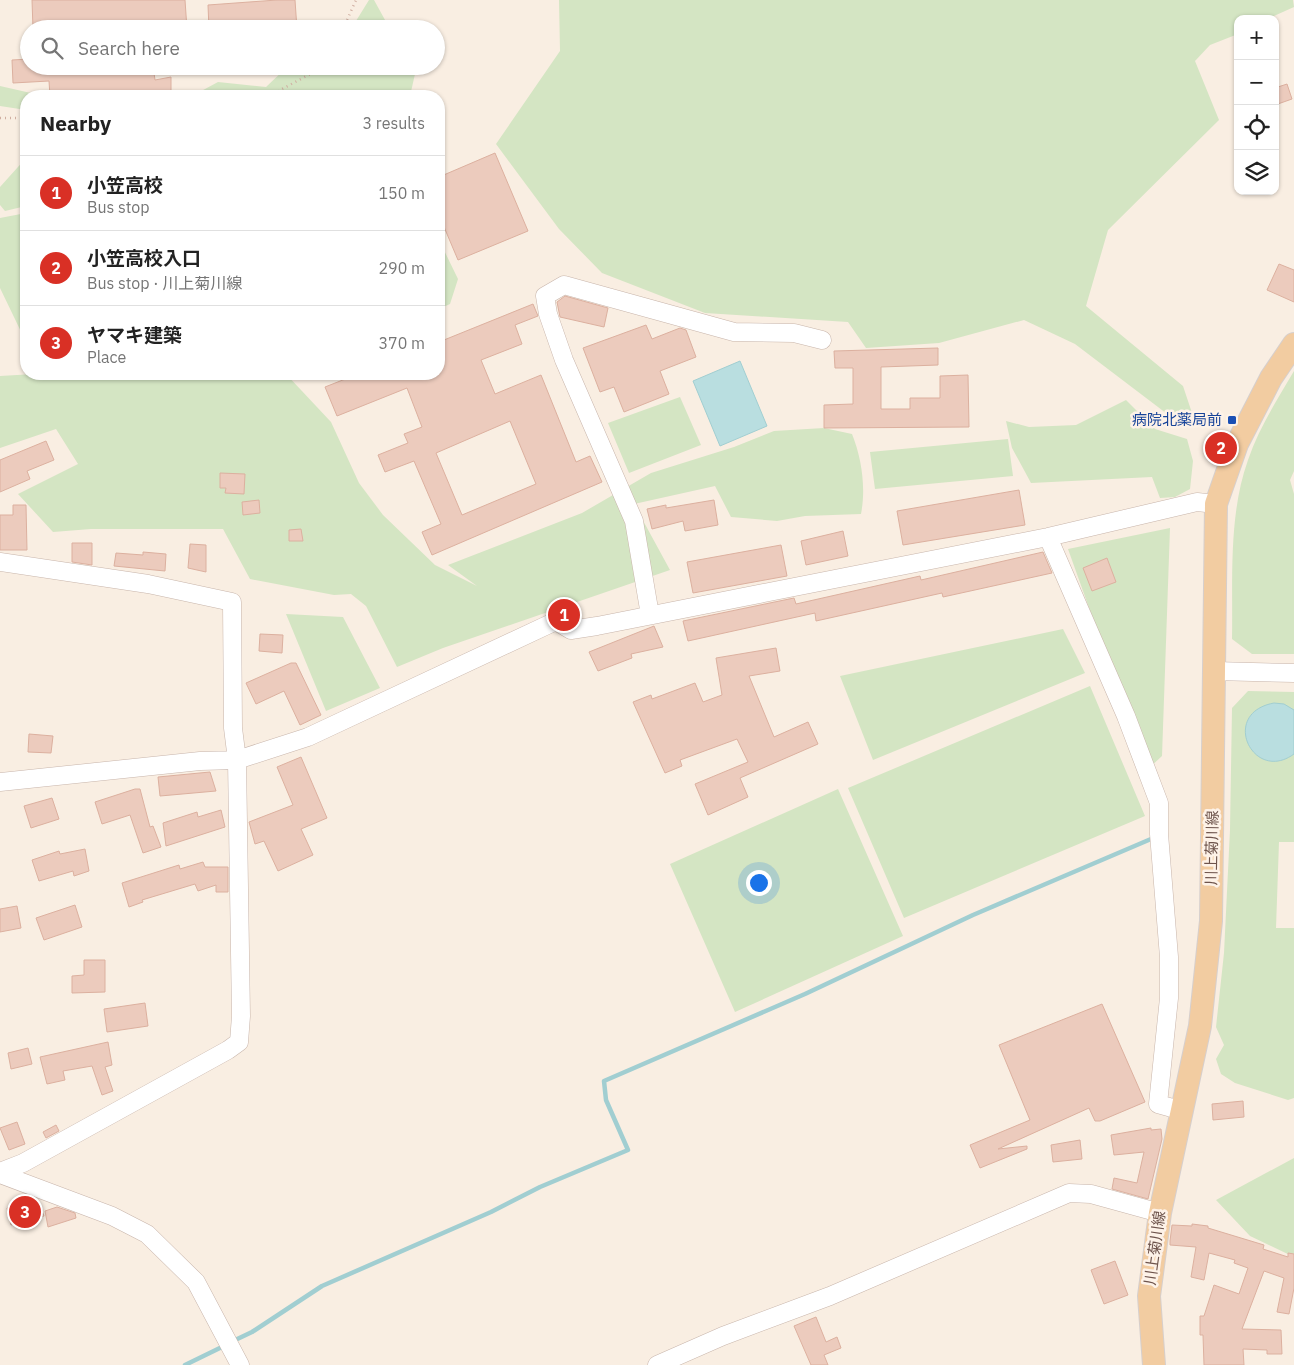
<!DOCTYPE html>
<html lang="en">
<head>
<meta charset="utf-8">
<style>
	body { margin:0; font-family:"IBM Plex Sans","Noto Sans JP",sans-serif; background:#f6f6f6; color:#222 }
	.controls { position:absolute; right:15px; top:15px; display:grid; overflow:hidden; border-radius:10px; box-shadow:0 1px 4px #0004 }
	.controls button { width:45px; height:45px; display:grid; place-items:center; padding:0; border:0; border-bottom:1px solid #e0e0e0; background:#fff; color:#222; font:25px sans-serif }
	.you { position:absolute; left:758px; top:882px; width:18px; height:18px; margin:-12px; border:4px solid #fff; border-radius:50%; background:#1a73e8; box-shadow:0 0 0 8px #1a73e833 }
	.badge { display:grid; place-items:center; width:32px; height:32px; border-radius:50%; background:#d93025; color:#fff; font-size:16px; font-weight:700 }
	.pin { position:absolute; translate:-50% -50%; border:2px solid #fff; box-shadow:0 1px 5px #0006 }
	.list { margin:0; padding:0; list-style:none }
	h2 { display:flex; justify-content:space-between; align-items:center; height:65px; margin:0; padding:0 20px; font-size:21px }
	h2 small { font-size:16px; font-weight:400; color:#767676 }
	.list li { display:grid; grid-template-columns:32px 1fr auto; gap:15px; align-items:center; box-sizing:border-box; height:75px; padding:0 20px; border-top:1px solid #e0e0e0 }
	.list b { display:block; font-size:19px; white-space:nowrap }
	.list p { margin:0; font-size:16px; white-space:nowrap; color:#767676 }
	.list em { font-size:16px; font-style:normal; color:#767676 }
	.icon { flex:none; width:28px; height:28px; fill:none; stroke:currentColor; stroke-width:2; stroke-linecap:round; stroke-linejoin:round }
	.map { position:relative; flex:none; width:1294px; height:1365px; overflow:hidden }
	.search { position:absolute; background:#fff; box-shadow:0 1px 4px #0004; left:20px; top:20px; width:425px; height:55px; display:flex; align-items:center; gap:12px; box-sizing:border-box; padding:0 18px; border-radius:28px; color:#767676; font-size:19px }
	.panel { position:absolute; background:#fff; box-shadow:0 1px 4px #0004; left:20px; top:90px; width:425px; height:290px; border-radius:20px }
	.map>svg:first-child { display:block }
</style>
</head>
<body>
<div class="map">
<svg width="1294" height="1365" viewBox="0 0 1294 1365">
	<rect width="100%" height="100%" fill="#f9eee2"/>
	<!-- green -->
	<path fill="#d4e5c3" d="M369 0H374L390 29H351Z
		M559 0H1293L1294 7 1267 19H1238V34L1210 45 1195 61 1219 120 1108 230 1086 306 1183 386 1193 416 1183 426 1075 344 1024 320 939 343 866 348 848 322 705 313 602 273 559 229 496 144 560 51Z
		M288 66H410L415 74 410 96H192L218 82 266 87Z
		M0 86 44 96H26V110L0 106Z
		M26 158V206L5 211 0 205V187Z
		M26 213V342L0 288V218Z
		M439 240 458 279 450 304 439 309Z
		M1294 371V471L1290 480 1294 494V654H1252L1232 639C1233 581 1228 516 1248 460 1259 428 1277 400 1294 371Z
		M34 374H286L331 422 359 483 383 515 435 565 477 586 448 565 582 513 651 473 734 447 774 431 824 428 852 434C862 459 866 488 861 514L805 516 777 521 731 517 715 486 634 504 670 570 443 648 397 667 366 606 351 594 334 595 250 579 223 529H91L53 532 18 494 78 464 56 429 0 448V376Z
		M680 397 701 445 629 473 608 423Z
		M1126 400 1155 429 1187 439 1193 461 1190 489 1175 497 1160 498 1152 477 1031 483 1012 448 1006 421 1029 427 1076 425Z
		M1008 439 1013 476 875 489 870 452Z
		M1170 528 1162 756 1147 770 1068 549Z
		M286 614 343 617 380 688 326 711Z
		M1063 629 1085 673 873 760 840 676Z
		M1090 686 1145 816 904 918 848 788Z
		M1248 691 1294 692V842H1279L1276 928H1294V1098L1288 1100 1235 1083 1221 1074 1216 1059 1224 1045 1216 1027 1224 953 1230 830 1232 708Z
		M838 789 903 936 735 1012 670 864Z
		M1294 1158V1257L1250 1236 1216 1200Z"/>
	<!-- water -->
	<path fill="#b9dee0" stroke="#a1ced1" d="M740 361 767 426 720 446 693 381Z
		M1274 703 1284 704 1294 710V754C1253 784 1219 713 1274 703Z"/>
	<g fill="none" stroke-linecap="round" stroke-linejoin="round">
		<!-- stream -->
		<path stroke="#a1ced1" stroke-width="4.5" d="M231 1342 252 1332 322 1286 491 1212 540 1187 628 1150 606 1100 604 1081 805 994 973 915 1151 839
			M185 1365 224 1346"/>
	</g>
	<!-- building -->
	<path fill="#eccbbd" stroke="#dcb09f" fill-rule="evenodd" d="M32 0H185L187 29H33Z
		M277 0H295L297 29H209L208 5Z
		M29 59V66L44 68 153 66 155 80 171 77V93L167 96H50L49 81 13 83 12 60Z
		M1287 84 1292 99 1275 105V88Z
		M495 153 528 231 458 260 439 215V177Z
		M1279 264 1294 270V302L1267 290Z
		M565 296 608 308 604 327 560 317 557 302Z
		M533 304 538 316 515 325 522 344 481 360 495 394 541 375 576 462 590 456 602 482 432 555 422 532 441 524 414 461 385 472 378 455 408 443 404 434 422 427 407 388 337 416 325 387 358 374H439V342ZM510 421 536 484 462 515 436 453Z
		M646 325 652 339 680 328 686 330 696 357 660 371 669 394 624 412 614 387 600 392 583 348Z
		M938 348V365L881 367V409H910V398H940V376L968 375 969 427 824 428V405L853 404V368H835L834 351Z
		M46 441 54 460 27 471 30 479 0 492V460Z
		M220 473 245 474 244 494 225 493 226 488H220Z
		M1019 490 1025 525 903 545 897 511Z
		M259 500 260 513 243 515 242 502Z
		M714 500 718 525 685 531 683 521 652 529 647 509 666 505V508Z
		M13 505H26L27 550H0V515H13Z
		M301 529 303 541H289V530Z
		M843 531 848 556 806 565 801 541Z
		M72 543H92V565L72 562Z
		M190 544 206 545V572L188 568Z
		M781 545 787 576 693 593 687 562Z
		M143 552 166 554 165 571 114 566 116 553 143 555Z
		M1043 552 1052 573 943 597 942 593 816 621 815 613 688 641 683 621 794 598 796 604 920 576 921 580Z
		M1107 558 1116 582 1092 591 1083 568Z
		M654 626 663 647 631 654 632 658 598 671 589 652Z
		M260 634 283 635 282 653 259 651Z
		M776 648 780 671 749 676 774 737 808 722 818 744 740 778 748 797 708 815 695 784 748 762 737 739 680 760 682 766 665 773 633 702 651 695 652 699 695 683 703 702 722 695 716 658Z
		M291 663H296L321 715 300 725 284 691 256 704 246 683Z
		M29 734 53 736 51 753 28 752Z
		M301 757 327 818 301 829 313 855 278 871 264 841 255 844 249 822 293 805 277 767Z
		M210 772 216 791 160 796 158 777Z
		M135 789H140L150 827 153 826 161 847 143 853 130 815 102 824 95 802Z
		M52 798 59 819 31 828 24 806Z
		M221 810 225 827 166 846 163 823 197 812 198 817Z
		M85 849 89 871 74 876 73 871 39 881 32 860 59 851 60 854Z
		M203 862 205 867H228V892H216V885L198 891 195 884 142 900 143 902 129 907 122 883 179 865 180 869Z
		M75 905 82 927 44 940 36 918Z
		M17 906 21 928 0 932V909Z
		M84 960H105V992L72 993V976L84 975Z
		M145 1003 148 1026 107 1032 104 1009Z
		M1102 1004 1145 1102 1100 1121H1095L1089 1108 998 1149 1027 1146V1149L980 1168 970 1145 1030 1120 999 1045Z
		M108 1042 112 1065 105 1067 113 1091 102 1095 92 1066 63 1071 65 1080 47 1084 40 1057Z
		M28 1048 32 1064 11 1069 8 1053Z
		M1243 1101 1244 1117 1213 1120 1212 1104Z
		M17 1122 25 1144 9 1150 0 1128Z
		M56 1125 59 1131 46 1138 43 1132Z
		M1151 1128V1130L1161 1129 1162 1139 1148 1199 1112 1189 1114 1178 1137 1183 1144 1152 1114 1155 1111 1135Z
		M1080 1140 1082 1159 1053 1162 1051 1145Z
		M38 1201 44 1216 11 1225 7 1208Z
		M57 1207 75 1213 76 1218 48 1227 45 1211Z
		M1192 1224 1208 1226V1228L1264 1245 1263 1249 1288 1257V1253L1294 1254V1288L1289 1314 1277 1312 1284 1278 1264 1271 1242 1329 1281 1330 1282 1354H1267V1350L1243 1349 1244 1365H1204L1203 1335H1200V1316H1204L1214 1285 1239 1294 1248 1268 1234 1263 1235 1260 1209 1253 1204 1280 1191 1277 1196 1247 1170 1245V1241L1172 1225 1192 1226Z
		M1115 1261 1128 1295 1104 1304 1091 1270Z
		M816 1317 826 1342 837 1337 841 1348 824 1355 828 1365H811L794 1326Z"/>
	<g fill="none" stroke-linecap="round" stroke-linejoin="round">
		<!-- minor casing -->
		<g stroke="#c8b5ab" stroke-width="19">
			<path id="minor" d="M1048 537 1126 716 1159 803V834L1169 957V998L1158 1104 1183 1111
				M0 562 148 584 232 602 233 728 237 760 241 1016 239 1042 228 1050 23 1163 0 1172
				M650 615 634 521 564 360 548 314 545 296 564 285 734 332 794 333 822 340
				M1214 671 1294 673
				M0 782 200 761 237 760 308 737 556 621 571 630 597 626 1048 537 1197 502 1216 504
				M0 1174 112 1216 147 1234 196 1282 240 1365
				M657 1365 723 1336 830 1296 1069 1193 1091 1194 1160 1213"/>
		</g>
		<!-- major casing -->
		<g stroke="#d6cfcd" stroke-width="24">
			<path id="major" d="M1154 1365 1149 1296 1160 1213 1200 1026 1211 921 1216 504 1237 444 1271 378 1294 344"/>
		</g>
		<!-- path -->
		<path stroke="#d0aea1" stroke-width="2.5" stroke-dasharray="1 4" stroke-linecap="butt" d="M343 29 356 0
			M269 96 314 72 319 66
			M0 118H26"/>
		<!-- minor -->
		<use href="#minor" stroke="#fff" stroke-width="18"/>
		<!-- major -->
		<use href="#major" stroke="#f2cca1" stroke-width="22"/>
	</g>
	<!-- markers -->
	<rect fill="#1a4fb4" stroke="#fdf2e8" stroke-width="2" x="1227" y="415" width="10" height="10" rx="2.5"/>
	<g text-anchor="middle" stroke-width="5" stroke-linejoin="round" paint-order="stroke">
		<!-- transit labels -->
		<g font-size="15" fill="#164399" stroke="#fdf2e8" text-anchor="end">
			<text x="1222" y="425">病院北薬局前</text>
		</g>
		<!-- street labels -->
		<g font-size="15" fill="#6e544c" stroke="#fdf2e8">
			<text transform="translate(1212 848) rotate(-89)" y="5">川上菊川線</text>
			<text transform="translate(1155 1248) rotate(-82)" y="5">川上菊川線</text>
		</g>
	</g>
</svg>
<div class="controls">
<button>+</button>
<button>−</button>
<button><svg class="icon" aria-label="locate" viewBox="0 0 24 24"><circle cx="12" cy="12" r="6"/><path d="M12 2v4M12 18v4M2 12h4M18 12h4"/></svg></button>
<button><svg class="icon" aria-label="layers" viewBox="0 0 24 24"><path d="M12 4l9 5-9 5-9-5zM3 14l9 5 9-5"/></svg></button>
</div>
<div class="you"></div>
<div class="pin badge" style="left:564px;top:615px">1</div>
<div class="pin badge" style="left:1221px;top:448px">2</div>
<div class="pin badge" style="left:25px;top:1212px">3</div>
<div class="search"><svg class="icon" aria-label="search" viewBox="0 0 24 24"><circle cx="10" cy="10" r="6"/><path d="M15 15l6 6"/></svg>Search here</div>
<section class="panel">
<h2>Nearby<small>3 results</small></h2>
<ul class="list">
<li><span class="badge">1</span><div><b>小笠高校</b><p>Bus stop</p></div><em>150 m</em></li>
<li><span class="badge">2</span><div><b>小笠高校入口</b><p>Bus stop · 川上菊川線</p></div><em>290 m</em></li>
<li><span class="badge">3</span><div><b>ヤマキ建築</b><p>Place</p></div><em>370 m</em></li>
</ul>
</section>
</div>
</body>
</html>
